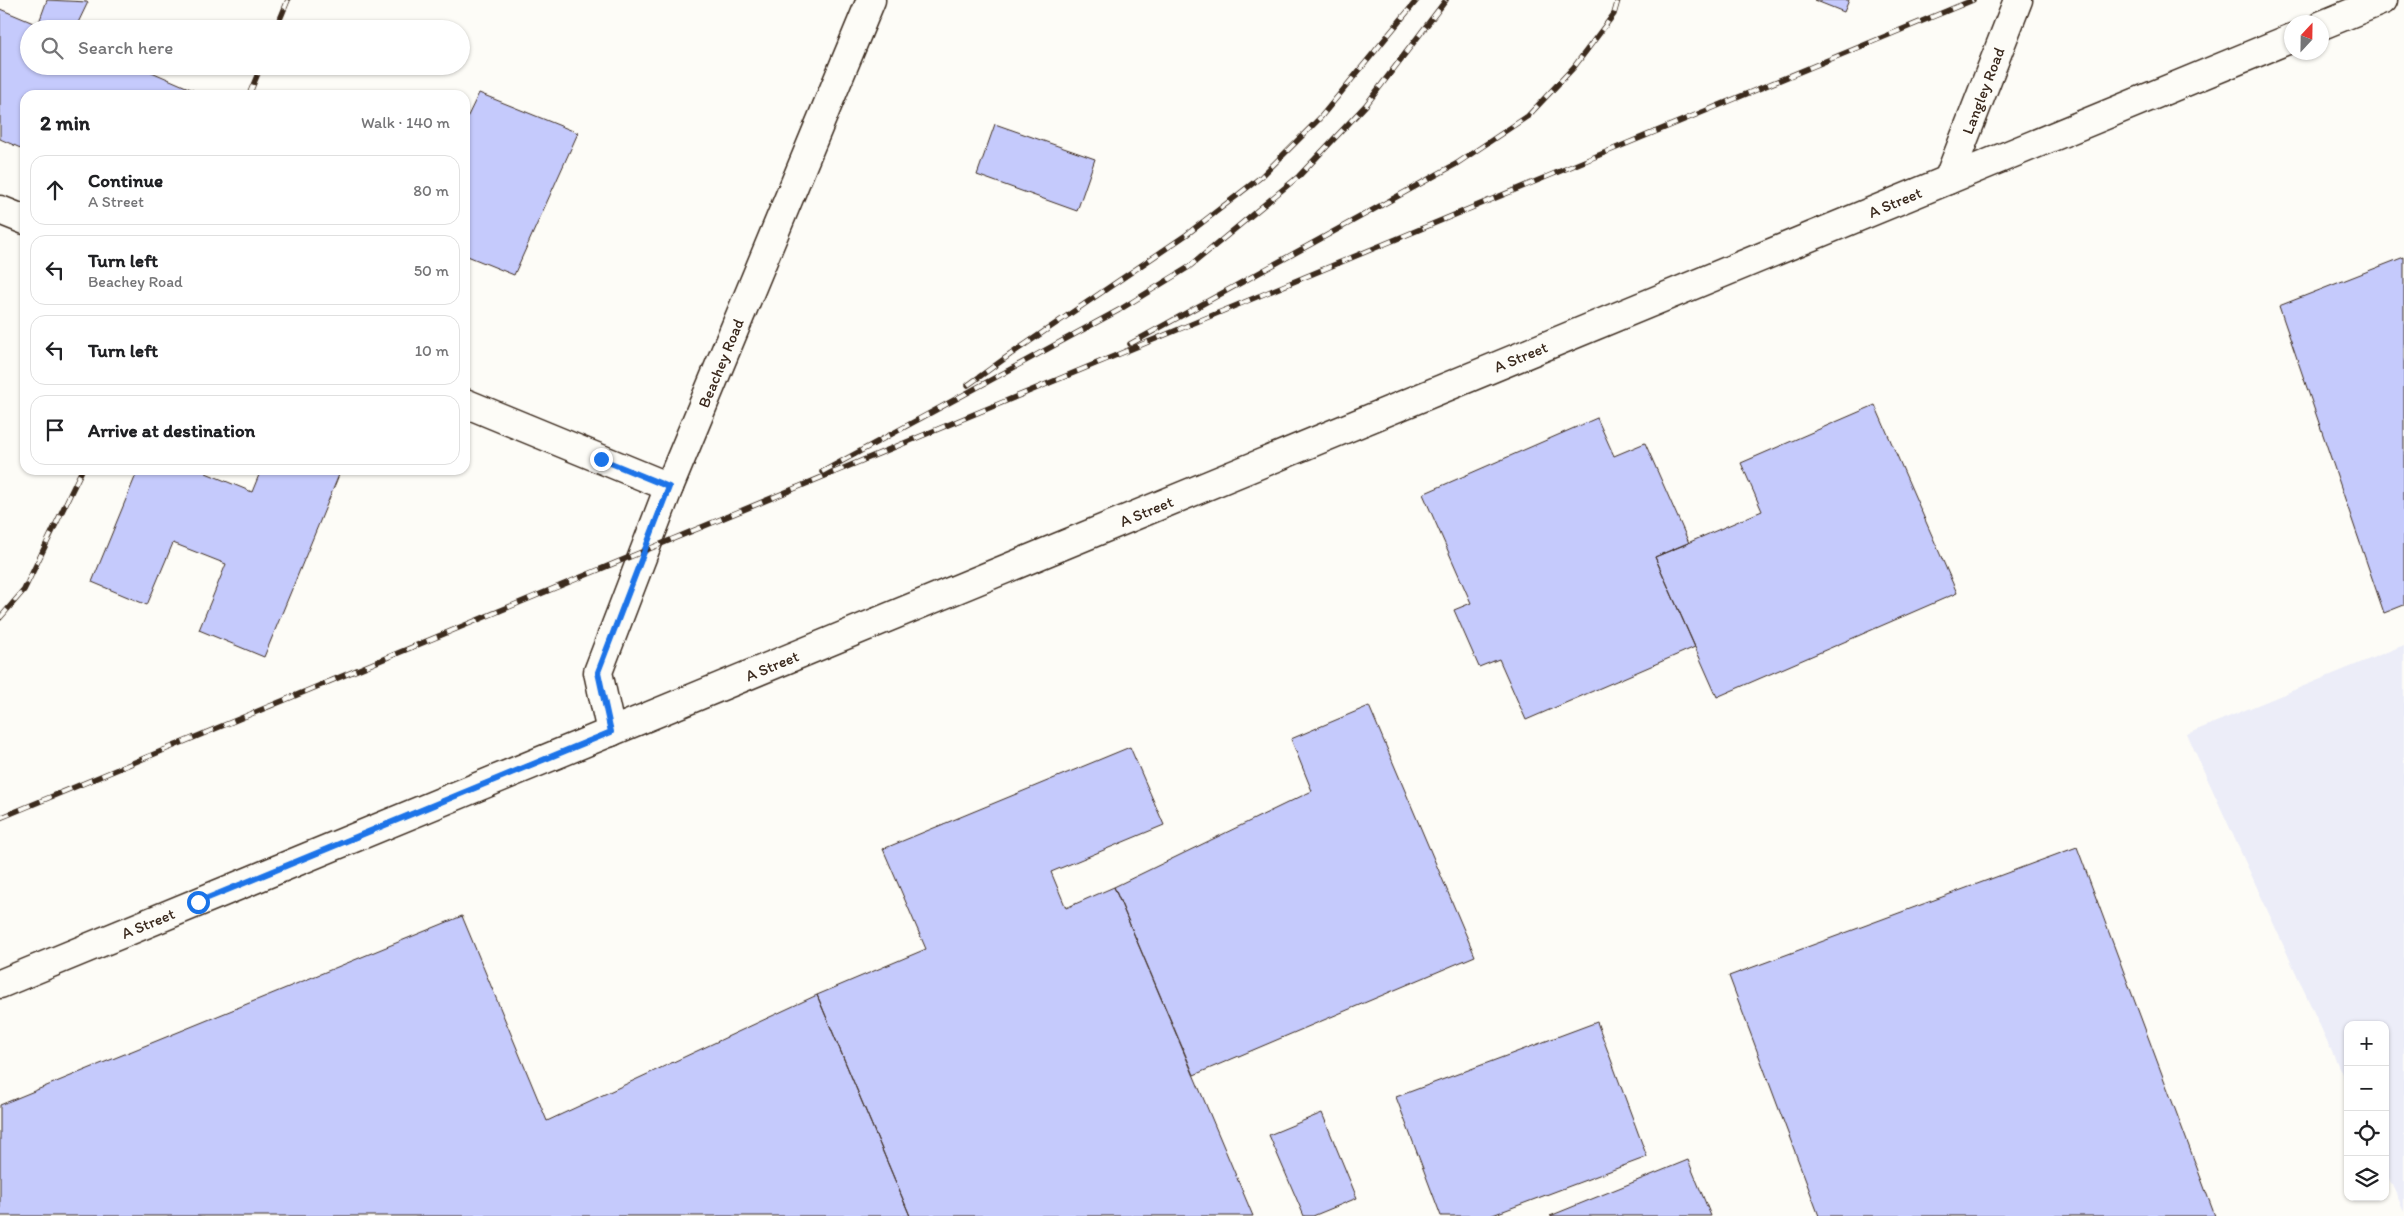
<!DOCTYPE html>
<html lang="en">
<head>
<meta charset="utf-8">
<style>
	body { margin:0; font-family:Itim,sans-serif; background:#f2f2f2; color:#202124 }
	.controls { position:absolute; right:15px; bottom:15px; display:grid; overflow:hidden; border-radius:10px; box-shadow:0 1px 4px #0004 }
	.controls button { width:45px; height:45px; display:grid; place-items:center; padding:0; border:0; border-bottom:1px solid #e0e0e0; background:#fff; color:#202124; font:25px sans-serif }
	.compass { position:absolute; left:2284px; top:15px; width:45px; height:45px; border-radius:50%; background:#fff; box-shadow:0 1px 4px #0004; rotate:22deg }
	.stop { position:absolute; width:15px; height:15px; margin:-11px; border:4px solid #1a73e8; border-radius:50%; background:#fff }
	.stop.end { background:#1a73e8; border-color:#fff; box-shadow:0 1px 5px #0008 }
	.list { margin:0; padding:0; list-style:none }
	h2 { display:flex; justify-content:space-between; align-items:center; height:65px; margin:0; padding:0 20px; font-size:21px }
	h2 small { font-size:16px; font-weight:400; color:#757577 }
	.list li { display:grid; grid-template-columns:32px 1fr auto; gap:15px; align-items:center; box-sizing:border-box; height:70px; margin:0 10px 10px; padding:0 10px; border:1px solid #e0e0e0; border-radius:15px }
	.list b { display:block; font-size:19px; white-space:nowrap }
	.list p { margin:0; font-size:16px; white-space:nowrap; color:#757577 }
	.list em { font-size:16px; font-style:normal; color:#757577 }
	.icon { flex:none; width:28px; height:28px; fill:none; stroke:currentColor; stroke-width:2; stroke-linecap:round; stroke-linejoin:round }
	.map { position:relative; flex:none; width:2404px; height:1216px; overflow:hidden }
	.search { position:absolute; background:#fff; box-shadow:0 1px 4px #0004; left:20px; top:20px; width:450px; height:55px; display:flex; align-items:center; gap:12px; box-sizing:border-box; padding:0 18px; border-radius:28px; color:#757577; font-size:19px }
	.panel { position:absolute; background:#fff; box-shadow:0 1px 4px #0004; left:20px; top:90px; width:450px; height:385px; border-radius:15px }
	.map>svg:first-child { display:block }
</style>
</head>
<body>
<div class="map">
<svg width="2404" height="1216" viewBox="0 0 2404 1216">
	<rect width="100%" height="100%" fill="#fdfcf7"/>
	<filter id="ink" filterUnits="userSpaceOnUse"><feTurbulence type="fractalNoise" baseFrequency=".02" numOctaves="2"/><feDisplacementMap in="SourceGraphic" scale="10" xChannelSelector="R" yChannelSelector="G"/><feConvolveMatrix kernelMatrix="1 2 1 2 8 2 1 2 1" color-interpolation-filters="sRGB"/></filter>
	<g filter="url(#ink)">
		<!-- built -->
		<path fill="#ecedf8" d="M2404 645V1211L2385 1170V1025H2348V1087L2187 734Z"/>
		<!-- building -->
		<path fill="#c5cafc" stroke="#3b2a1e" d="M47 0 88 2 75 29H29V66H138L193 90 191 95H25V150L0 139V9L38 25Z
			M1814 0H1849L1844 12Z
			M479 93 578 133 514 275 465 255V122Z
			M995 124 1095 159 1077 211 977 175Z
			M2404 257V605L2384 613 2279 306Z
			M1875 405 1957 593 1717 697 1655 557 1762 511 1741 463Z
			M1597 418 1614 456 1645 443 1689 543 1655 557 1695 647 1526 720 1499 659 1479 667 1454 610 1471 603 1423 494Z
			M138 470H207L206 473 252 492 261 470H341L264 657 199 630 226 564 173 543 147 605 92 582Z
			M1369 706 1475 956 1194 1075 1114 887 1312 791 1291 739Z
			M1130 747 1164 825 1051 872 1066 908 1114 887 1253 1216H910L817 995 926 949 883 849Z
			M2077 847 2215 1216H1819L1729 976Z
			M462 916 547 1121 817 995 910 1216H0V1105Z
			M1597 1022 1647 1157 1490 1216H1441L1396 1097Z
			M1322 1113 1357 1198 1313 1216H1304L1269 1135Z
			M1688 1160 1711 1216H1550Z"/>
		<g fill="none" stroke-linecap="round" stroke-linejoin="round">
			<!-- street casing -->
			<g stroke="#3b2a1e" stroke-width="31">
				<g id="street">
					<path d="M2322 25 2383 0"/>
					<path id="s1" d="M1948 180 2018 0"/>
					<path d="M0 210 25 220"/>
					<path d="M465 403 669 487"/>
					<path id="s2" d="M611 732 598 672 669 487 871 0"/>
					<path id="s3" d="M0 984 2292 38"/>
				</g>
			</g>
			<!-- street -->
			<use href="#street" stroke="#fdfcf7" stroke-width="28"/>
			<!-- rail casing -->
			<g stroke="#3b2a1e" stroke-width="5.5">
				<path id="rail" d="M276 29 288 0
					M249 95 261 66
					M1130 344 1456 164 1528 116 1574 67 1614 14 1618 0
					M968 385 1011 354 1186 235 1261 177 1320 118 1417 0
					M822 472 1119 310 1189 267 1299 176 1366 105 1446 0
					M0 618 24 590 82 470
					M0 818 1973 0"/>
			</g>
			<!-- rail -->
			<use href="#rail" stroke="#fdfcf7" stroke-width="4" stroke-dasharray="11" stroke-linecap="butt"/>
		</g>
	</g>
	<g fill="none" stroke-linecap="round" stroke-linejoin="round" filter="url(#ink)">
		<!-- route -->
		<path stroke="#1a73e8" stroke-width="6" d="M198 902 611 732 598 672 669 487 601 459"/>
	</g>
	<g text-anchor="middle" stroke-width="4" stroke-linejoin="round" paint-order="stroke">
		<!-- street labels -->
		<g font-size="16" fill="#3b2a1e" stroke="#fdfcf7">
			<text dy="6" stroke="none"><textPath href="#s1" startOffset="96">Langley Road</textPath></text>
			<text dy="6" stroke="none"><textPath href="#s3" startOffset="2050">A Street</textPath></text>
			<text dy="6" stroke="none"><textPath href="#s3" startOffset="1645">A Street</textPath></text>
			<text dy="6" stroke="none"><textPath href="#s2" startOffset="394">Beachey Road</textPath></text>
			<text dy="6" stroke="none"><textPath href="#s3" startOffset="1240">A Street</textPath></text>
			<text dy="6" stroke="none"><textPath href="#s3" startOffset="835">A Street</textPath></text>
			<text dy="6" stroke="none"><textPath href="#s3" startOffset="160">A Street</textPath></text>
		</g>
	</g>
</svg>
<div class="controls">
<button>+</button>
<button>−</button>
<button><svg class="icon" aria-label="locate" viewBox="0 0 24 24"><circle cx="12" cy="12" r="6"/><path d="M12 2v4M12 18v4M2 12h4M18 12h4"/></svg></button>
<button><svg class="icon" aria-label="layers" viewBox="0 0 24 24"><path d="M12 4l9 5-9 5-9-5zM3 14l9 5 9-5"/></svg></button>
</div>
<svg class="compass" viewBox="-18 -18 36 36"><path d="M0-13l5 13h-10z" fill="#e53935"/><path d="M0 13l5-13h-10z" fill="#757577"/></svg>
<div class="stop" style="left:198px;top:902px"></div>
<div class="stop end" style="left:601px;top:459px"></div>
<div class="search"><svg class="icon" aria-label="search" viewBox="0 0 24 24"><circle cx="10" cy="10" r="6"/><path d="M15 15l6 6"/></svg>Search here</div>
<section class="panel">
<h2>2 min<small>Walk · 140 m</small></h2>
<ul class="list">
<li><svg class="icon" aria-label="ahead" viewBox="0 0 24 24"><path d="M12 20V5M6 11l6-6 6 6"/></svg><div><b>Continue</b><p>A Street</p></div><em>80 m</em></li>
<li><svg class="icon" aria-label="left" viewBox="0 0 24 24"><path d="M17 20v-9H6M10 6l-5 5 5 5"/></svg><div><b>Turn left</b><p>Beachey Road</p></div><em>50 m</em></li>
<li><svg class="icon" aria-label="left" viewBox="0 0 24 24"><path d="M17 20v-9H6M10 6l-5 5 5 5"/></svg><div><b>Turn left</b></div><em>10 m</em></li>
<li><svg class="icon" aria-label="arrive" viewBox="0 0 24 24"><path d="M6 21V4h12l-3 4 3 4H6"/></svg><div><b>Arrive at destination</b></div></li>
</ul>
</section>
</div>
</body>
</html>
